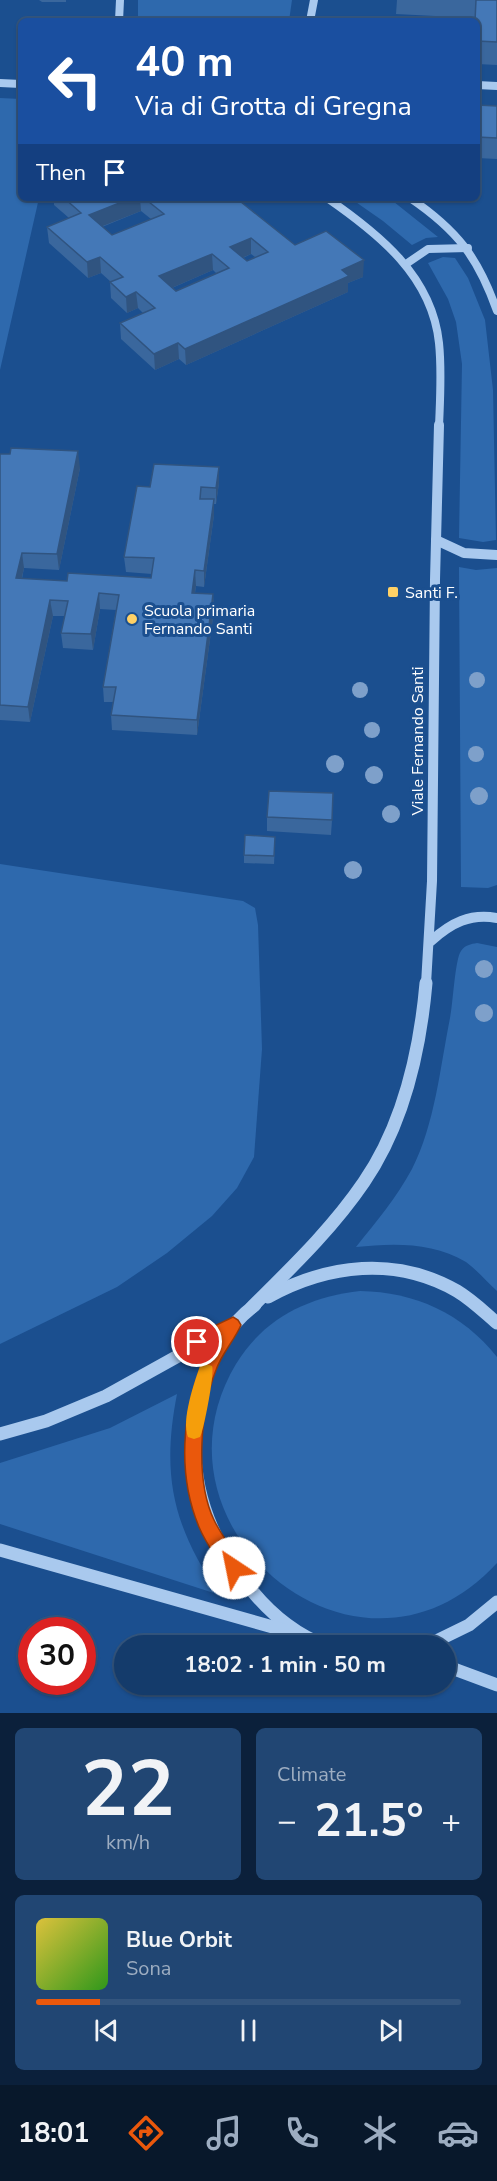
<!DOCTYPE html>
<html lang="en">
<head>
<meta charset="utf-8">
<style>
  :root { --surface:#143b6b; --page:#214673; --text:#f1f3f6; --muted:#9dadc1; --line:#33557e; --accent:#ea580c }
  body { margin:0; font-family:"Nunito Sans",sans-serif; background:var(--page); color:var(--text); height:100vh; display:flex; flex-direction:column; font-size:22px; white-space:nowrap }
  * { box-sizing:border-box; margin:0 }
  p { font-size:20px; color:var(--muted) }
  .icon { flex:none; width:33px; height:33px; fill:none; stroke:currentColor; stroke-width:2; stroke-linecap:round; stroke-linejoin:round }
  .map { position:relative; height:1713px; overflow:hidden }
  .sheet { display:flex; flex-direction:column; gap:15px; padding:15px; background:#0b203b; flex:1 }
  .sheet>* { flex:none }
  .hud { position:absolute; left:18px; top:18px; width:462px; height:183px; border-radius:9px; box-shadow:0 2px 4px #0004,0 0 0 2px var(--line); background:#1a4fa0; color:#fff; overflow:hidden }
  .speed { position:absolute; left:18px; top:1617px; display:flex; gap:12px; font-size:30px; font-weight:700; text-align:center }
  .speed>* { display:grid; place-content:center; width:78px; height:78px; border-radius:50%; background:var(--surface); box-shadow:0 2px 4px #0004,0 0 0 2px var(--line); line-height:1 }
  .speed .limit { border:9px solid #d22; background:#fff; color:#111 }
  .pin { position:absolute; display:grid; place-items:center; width:51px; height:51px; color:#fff; margin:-26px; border:3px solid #fff; border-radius:50%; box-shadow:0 2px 6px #0007 }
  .me { position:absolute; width:66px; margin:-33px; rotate:326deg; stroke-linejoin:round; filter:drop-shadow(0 0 4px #0008) }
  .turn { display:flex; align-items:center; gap:21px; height:126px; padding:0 18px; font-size:27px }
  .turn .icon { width:78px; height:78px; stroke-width:2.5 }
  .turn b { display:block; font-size:42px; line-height:51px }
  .then { display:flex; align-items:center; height:57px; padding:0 18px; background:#0003; gap:12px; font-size:22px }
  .big { font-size:45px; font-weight:700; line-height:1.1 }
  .sheet .widget { flex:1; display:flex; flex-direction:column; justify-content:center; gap:9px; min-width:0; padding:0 21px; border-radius:9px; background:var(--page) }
  .sheet .dial { align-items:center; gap:0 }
  .dial b { font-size:78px; line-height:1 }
  .song { display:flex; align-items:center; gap:18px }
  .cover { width:72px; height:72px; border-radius:9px; background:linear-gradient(135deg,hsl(50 70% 55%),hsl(110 70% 35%)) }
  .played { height:6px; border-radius:3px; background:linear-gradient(90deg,var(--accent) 15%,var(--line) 15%) }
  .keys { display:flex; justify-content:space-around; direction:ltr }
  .heat { display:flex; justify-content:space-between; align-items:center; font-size:33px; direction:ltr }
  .sheet .tiles { flex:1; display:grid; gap:15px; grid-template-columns:1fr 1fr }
  .widget:last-child { grid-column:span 2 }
  .trip { position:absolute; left:114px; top:1635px; width:342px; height:60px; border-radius:30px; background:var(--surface); box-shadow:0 2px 4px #0004,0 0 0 2px var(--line); font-weight:700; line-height:60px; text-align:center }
  .dock { display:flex; height:96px; justify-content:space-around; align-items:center; background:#08182b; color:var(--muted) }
  .dock .icon { width:42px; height:42px }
  .dock .selected { color:var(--accent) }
  .dock b { font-size:27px; color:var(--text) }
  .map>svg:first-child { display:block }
  .green { fill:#2e69ad }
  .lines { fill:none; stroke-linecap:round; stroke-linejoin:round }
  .minor-far2 { stroke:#a9c9ee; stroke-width:8 }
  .minor-far1 { stroke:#a9c9ee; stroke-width:10 }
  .minor { stroke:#a9c9ee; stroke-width:13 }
  .tree { fill:#7ea0ca }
  .wall { fill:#3a679d; fill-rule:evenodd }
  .shaded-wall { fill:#305480 }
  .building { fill:#4478b7; stroke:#305480; stroke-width:1.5; fill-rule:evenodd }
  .route { fill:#ea580c; stroke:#983908; stroke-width:1.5 }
  .slow { fill:#f59e0b }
  .poi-dot { fill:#ffd166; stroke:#1b4f8f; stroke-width:2 }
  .labels { text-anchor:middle; stroke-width:6; stroke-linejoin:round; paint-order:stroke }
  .poi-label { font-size:16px; fill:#fff; stroke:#1b4f8f; text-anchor:start }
  .street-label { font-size:16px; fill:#fff; stroke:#1b4f8f }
</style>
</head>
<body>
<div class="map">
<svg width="497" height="1713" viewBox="0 0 497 1713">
  <rect width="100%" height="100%" fill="#1b4f8f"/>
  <!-- green -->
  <g class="green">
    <polygon points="138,0 292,0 289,21 138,21"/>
    <polygon points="0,98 21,99 21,198 39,198 0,370"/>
    <polygon points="350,198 389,198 438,237 426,238 412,245 383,221"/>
    <polygon points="443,257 455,258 468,278 485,320 493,390 496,540 483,542 459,538 462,364 456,322 448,299 428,263"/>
    <polygon points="459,567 476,570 497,568 497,885 488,888 461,887"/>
    <polygon points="0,864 243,901 255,908 258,925 262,1049 254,1157 237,1188 212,1216 167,1253 117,1287 0,1344"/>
    <path d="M477,943L497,947V1291C487,1282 477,1270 466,1262C433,1242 393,1243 356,1247C376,1222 397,1197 412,1169C435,1124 440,1068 450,1018C453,1004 455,959 461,951C465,945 471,944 477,943Z"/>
    <path d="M360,1291C415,1292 462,1313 497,1357V1563C360,1713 138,1528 236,1364C264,1318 308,1297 360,1291Z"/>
    <path d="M177,1394C161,1476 173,1527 220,1595L0,1524V1463L110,1428Z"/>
  </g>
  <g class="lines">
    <!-- minor-far2 -->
    <g class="minor-far2">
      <polyline points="119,21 120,0"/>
      <polyline points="310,21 314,0"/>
      <polyline points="0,83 21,84"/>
      <polyline points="477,85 497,86"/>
      <path d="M327,198C379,234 432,276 439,343C442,371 440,399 439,427"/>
      <path d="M410,198C457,230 478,257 497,311"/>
      <polyline points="406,264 428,249 468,248"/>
    </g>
    <!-- minor-far1 -->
    <g class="minor-far1">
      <polyline points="436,540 464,553 497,555"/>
      <path d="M431,941C451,923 470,913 497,918"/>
      <polyline points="426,984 432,881 435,580 439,425"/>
    </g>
    <!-- minor -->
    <g class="minor">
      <path d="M268,1297C328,1264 396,1256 457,1291C472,1300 484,1312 497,1323"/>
      <path d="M255,1305C224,1328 208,1360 200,1397C184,1471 205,1536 253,1592C273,1616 297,1635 326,1646"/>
      <path d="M251,1308C291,1268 332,1229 364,1182C403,1125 420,1051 426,983"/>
      <polyline points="0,1434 46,1421 106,1396 232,1326"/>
      <polyline points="0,1550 294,1633"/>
      <polyline points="426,1646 469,1625 497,1602"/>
      <polyline points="446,1666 497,1685"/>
    </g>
  </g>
  <!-- trees -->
  <g class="tree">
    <circle cx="477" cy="680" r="8"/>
    <circle cx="360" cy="690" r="8"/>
    <circle cx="372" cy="730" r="8"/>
    <circle cx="476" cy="754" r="8"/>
    <circle cx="335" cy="764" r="9"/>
    <circle cx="374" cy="775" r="9"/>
    <circle cx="479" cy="796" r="9"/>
    <circle cx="391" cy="814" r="9"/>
    <circle cx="353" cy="870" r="9"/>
    <circle cx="484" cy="969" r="9"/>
    <circle cx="484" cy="1013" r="9"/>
  </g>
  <!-- wall -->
  <g class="wall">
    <polygon points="39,0 66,0 66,2 42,2"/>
    <polygon points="397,0 497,0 497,65 477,64 477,21 474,21 474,18 396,14"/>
    <polygon points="477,105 497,106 497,159 477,158"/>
    <path d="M54,198H236L295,245L363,277L348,283V292L186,365L179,359L155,370L121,339L120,323L143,313L138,308L127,313L111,298L110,282H111L101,273L88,278L49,243L47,227L69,218L54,205ZM141,211L151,219L112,235L102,227ZM251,254L255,257L247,261L243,258ZM213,270L217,274L176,291L172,288Z"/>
    <polygon points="0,454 10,454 80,468 59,570 24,568 22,579 67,581 151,578 152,574 126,572 124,557 150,487 219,467 219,483 216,504 214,504 214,515 204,587 196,586 195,593 213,594 214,610 197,735 112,730 111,715 113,702 104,702 103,687 116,610 100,609 93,650 63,648 61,633 65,616 53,616 30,722 0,720"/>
    <polygon points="267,817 332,820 331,835 267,831"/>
    <polygon points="275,845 274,864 244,863 244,855"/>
  </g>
  <!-- shaded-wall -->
  <g class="shaded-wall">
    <polygon points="132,198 140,198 141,211 90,231 89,215"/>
    <polygon points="162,198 183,198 162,210"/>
    <polygon points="251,238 251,254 230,263 230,247"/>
    <polygon points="212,254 213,270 160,293 159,276"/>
    <polygon points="100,257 101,273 88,278 87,262"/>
    <polygon points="364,260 363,277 348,283 348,292 186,365 185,349 342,270"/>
    <polygon points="136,292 138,308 127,313 126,297"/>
    <polygon points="178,343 179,359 155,370 154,354"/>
    <polygon points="78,451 80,468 59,570 57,554"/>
    <polygon points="219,467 219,483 216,504 216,488"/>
    <polygon points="214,499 214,515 204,587 204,571"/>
    <polygon points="22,553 24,568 18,594 16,578"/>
    <polygon points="195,570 196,586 192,609 192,593"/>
    <polygon points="99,593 100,609 93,650 91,634"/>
    <polygon points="213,594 214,610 197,735 197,720"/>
    <polygon points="50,600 53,616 30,722 28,707"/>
  </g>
  <!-- building -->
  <g class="building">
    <polygon points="476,0 497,0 497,42 477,41 477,21 475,21"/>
    <polygon points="477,105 497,106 497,138 477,137"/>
    <path d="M64,198H132L89,215L112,235L164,214L144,198H166L172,202L183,198H236L295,245L326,231L364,260L342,270L349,276L185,349L178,343L154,354L120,323L155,308L136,292L126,297L110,282L123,277L100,257L87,262L47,227L81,213ZM251,238L268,252L247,261L230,247ZM212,254L229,268L176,291L159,276Z"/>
    <polygon points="11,448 78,451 57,554 22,553 16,578 67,581 68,573 151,578 154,558 124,557 137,486 150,487 154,464 219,467 216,488 201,487 200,499 214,499 204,571 195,570 192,593 213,594 197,720 111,715 116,687 103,687 119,595 99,593 91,634 61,633 68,601 50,600 28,707 0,705 0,454 10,454"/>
    <polygon points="269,791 333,793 332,820 267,817"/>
    <polygon points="245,835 275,837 274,856 244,855"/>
  </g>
  <!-- route -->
  <path class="route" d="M233,1317L238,1320L241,1325C234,1341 222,1353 216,1370C200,1411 195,1480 214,1520C222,1537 235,1551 243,1568L240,1575L234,1577L227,1575C218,1559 206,1544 199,1527C175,1469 183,1401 210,1345L197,1351L191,1348L189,1342L191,1337Z"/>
  <!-- slow -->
  <path class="slow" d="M206,1364L212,1366C215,1372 204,1429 200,1437L194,1439L188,1437C181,1421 194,1383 200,1366Z"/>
  <!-- markers -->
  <g class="poi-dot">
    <rect x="387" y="586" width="12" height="12" rx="3"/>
    <circle cx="132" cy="619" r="6"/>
  </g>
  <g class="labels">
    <!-- poi labels -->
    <g class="poi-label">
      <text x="405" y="598">Santi F.</text>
      <text x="144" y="616">Scuola primaria<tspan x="144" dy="18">Fernando Santi</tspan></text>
    </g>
    <!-- street labels -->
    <g class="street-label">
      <text transform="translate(417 741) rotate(-90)" y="6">Viale Fernando Santi</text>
    </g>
  </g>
</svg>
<div class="speed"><div class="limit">30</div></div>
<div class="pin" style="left:197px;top:1342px;background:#d93025"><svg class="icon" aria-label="arrive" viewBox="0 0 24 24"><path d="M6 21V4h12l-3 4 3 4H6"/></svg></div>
<svg class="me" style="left:234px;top:1568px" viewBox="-20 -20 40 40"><circle r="19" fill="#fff"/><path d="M0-13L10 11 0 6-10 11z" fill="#ea580c"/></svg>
<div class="trip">18:02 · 1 min · 50 m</div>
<div class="hud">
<div class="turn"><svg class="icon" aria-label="left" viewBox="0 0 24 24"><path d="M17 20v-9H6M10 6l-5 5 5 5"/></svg><div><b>40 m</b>Via di Grotta di Gregna</div></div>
<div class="then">Then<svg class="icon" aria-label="arrive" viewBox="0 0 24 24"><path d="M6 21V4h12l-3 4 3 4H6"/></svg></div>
</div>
</div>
<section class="sheet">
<div class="tiles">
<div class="widget dial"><b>22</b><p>km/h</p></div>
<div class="widget"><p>Climate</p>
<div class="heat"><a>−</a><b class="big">21.5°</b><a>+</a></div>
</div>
<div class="widget">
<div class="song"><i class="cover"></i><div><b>Blue Orbit</b><p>Sona</p></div></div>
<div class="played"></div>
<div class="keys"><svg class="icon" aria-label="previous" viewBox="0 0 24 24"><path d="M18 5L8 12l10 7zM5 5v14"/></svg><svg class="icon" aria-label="pause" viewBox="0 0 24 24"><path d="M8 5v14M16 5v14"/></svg><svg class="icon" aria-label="next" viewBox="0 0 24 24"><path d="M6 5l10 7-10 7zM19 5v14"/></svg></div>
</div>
</div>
</section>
<nav class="dock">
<b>18:01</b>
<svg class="icon selected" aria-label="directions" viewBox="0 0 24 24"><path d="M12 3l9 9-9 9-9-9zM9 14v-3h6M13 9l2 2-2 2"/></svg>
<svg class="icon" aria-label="music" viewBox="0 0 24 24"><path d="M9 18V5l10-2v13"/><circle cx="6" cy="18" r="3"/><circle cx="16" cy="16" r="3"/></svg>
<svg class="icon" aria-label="phone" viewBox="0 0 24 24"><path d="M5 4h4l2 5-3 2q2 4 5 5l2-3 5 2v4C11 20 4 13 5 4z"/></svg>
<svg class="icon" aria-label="climate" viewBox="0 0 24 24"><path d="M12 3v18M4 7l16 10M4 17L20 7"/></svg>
<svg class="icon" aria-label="car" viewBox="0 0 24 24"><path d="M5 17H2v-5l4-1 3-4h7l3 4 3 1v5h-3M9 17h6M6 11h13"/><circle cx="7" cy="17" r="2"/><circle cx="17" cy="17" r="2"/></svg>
</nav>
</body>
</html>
